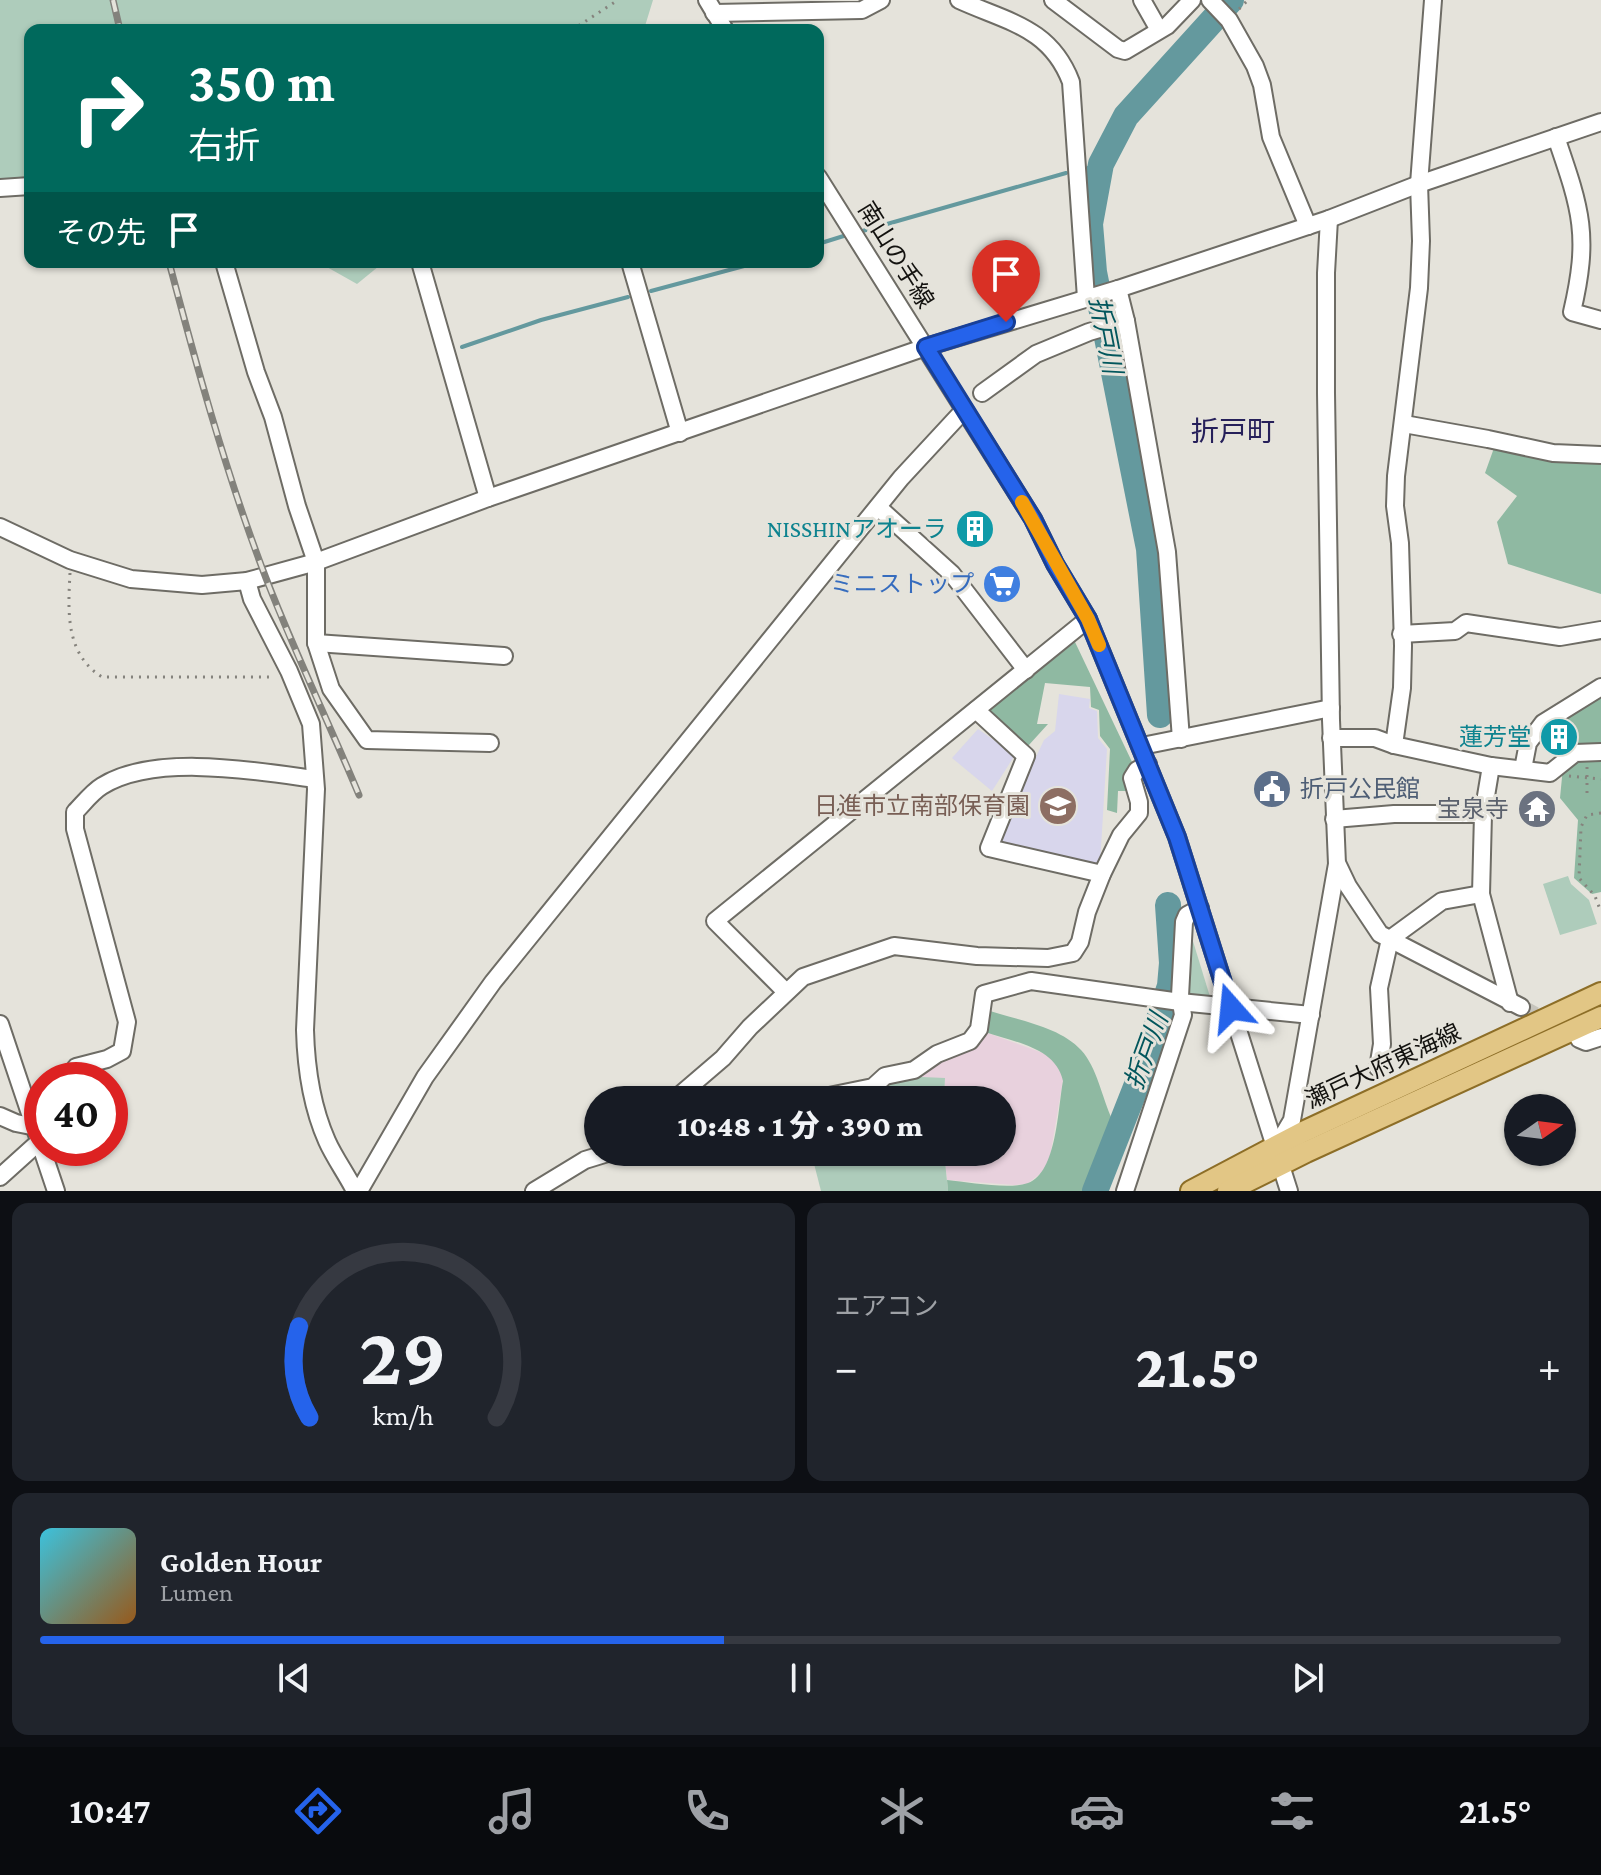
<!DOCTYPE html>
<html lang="ja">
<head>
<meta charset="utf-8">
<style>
  :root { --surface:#171b24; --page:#20242c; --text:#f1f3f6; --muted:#9ea1a6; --line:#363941; --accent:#2563eb }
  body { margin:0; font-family:"Crimson Pro","Noto Sans JP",serif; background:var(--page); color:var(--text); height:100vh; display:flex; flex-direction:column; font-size:30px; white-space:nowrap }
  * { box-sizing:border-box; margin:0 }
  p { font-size:26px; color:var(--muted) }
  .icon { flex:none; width:44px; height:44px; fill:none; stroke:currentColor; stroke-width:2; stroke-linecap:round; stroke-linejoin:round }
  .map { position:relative; height:1191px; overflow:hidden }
  .drawer { display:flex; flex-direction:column; gap:12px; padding:12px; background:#0d0f14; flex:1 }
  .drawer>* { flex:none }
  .hud { position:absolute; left:24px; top:24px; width:800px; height:244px; border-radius:16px; box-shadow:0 2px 6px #0004; background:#00695c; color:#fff; overflow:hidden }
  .needle { width:52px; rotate:76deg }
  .fabs { position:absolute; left:1504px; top:1094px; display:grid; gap:16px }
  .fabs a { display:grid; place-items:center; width:72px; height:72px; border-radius:50%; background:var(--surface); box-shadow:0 2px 6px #0004; font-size:40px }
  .speed { position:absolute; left:24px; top:1062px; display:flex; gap:16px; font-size:40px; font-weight:700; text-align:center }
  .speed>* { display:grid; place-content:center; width:104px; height:104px; border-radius:50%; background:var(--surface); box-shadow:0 2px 6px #0004; line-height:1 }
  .speed .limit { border:12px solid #d22; background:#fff; color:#111 }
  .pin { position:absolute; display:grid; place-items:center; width:68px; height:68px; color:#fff; margin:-82px -34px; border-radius:50% 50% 50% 0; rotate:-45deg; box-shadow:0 0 8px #0007 }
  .pin .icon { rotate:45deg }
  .me { position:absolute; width:88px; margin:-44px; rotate:342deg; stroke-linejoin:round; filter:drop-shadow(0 0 6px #0008) }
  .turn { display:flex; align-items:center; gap:28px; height:168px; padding:0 32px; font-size:36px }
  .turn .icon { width:104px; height:104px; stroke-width:2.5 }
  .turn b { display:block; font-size:56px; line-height:68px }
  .then { display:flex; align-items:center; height:76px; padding:0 32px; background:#0003; gap:16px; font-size:30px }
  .big { font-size:60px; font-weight:800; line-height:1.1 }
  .drawer .widget { flex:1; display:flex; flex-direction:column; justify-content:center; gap:12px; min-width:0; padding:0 28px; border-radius:16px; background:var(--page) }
  .drawer .dial { align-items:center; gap:0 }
  .dial svg { height:208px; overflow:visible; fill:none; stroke:var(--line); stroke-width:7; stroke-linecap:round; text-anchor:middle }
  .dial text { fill:var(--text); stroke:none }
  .song { display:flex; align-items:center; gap:24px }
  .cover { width:96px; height:96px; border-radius:12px; background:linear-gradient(135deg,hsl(190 70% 55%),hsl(30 70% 35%)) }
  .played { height:8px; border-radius:4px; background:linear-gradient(90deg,var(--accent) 45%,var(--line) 45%) }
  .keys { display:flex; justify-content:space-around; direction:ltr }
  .heat { display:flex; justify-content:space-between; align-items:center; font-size:44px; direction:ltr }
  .drawer .tiles { flex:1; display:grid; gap:12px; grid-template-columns:1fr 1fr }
  .widget:last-child { grid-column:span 2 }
  .trip { position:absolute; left:584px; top:1086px; width:432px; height:80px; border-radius:40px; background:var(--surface); box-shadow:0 2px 6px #0004; font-weight:800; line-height:80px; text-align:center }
  .dock { display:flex; height:128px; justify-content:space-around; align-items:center; background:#090b0e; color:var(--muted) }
  .dock .icon { width:56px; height:56px }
  .dock .current { color:var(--accent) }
  .dock b { font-size:36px; color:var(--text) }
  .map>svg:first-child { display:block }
  .commercial { fill:#e8d1dd }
  .education { fill:#d8d6ec }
  .green { fill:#aeccbb }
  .forest { fill:#8fb9a2 }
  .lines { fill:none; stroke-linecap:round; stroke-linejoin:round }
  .stream { stroke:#64999e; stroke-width:4 }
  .river { stroke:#64999e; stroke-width:26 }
  .minor-tunnel { stroke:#c6c4bc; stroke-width:16; stroke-dasharray:16 8; stroke-linecap:butt }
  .minor-casing { stroke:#6e6c65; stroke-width:20 }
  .major-casing { stroke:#8d6e27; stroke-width:24 }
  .path { stroke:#85837d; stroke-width:3; stroke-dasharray:2 6; stroke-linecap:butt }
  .minor { stroke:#fff; stroke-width:16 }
  .major { stroke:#e2c685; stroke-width:20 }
  .rail-casing { stroke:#83827c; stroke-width:7 }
  .rail { stroke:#e5e3db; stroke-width:4; stroke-dasharray:12; stroke-linecap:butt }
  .route-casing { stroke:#184099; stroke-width:20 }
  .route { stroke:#2563eb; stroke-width:14 }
  .slow { stroke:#f59e0b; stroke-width:14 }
  .labels { text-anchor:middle; stroke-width:6; stroke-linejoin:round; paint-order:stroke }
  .street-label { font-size:24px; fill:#13120f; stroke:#e5e3db }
  .culture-label { font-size:24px; fill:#0d838f; stroke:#e5e3db; text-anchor:end }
  .shop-label { font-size:24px; fill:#366cbe; stroke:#e5e3db; text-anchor:end }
  .service-label { font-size:24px; fill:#4e5e75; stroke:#e5e3db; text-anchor:start }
  .education-label { font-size:24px; fill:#785e54; stroke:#e5e3db; text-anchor:end }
  .worship-label { font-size:24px; fill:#5b616d; stroke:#e5e3db; text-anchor:end }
  .water-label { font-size:26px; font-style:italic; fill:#02565c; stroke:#e5e3db }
  .quarter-label { font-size:28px; fill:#26205a; stroke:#e5e3db }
</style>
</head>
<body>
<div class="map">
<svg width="1601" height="1191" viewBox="0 0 1601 1191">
  <rect width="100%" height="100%" fill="#e5e3db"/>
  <!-- commercial -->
  <polygon class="commercial" points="985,1032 1043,1053 1055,1061 1060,1070 1063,1080 1050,1157 1045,1170 1027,1184 1014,1185 947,1180 944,1152 1002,1152 1002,1100 944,1100 945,1079 921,1077 922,1070 975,1045 983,1038"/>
  <!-- education -->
  <g class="education">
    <polygon points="1059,694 1090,699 1089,708 1097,711 1098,738 1107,749 1100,864 995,843 1044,740 1055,731"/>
    <polygon points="978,729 1015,755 992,791 952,758"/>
  </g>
  <!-- green -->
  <g class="green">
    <polygon points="0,0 653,0 645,26 641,30 30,30 30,194 0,191"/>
    <polygon points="318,262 384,262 357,284"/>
    <polygon points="1568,876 1571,884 1589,900 1597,924 1560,935 1543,884"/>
    <polygon points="1188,925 1211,1000 1183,998"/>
    <polygon points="922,1073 922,1077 945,1078 944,1100 831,1100 888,1080"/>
    <polygon points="811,1152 944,1152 948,1191 821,1191"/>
  </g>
  <!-- forest -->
  <g class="forest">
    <polygon points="1494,448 1601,462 1601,594 1508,564 1497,522 1517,496 1485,473"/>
    <polygon points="1075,642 1133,764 1130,791 1118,791 1117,813 1107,810 1110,749 1100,736 1099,710 1091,707 1090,687 1045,683 1037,724 1048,724 1028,746 1016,741 989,711"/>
    <polygon points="1601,680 1601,748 1564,754 1569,697"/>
    <polygon points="1601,756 1601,892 1592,894 1574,878 1578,820 1560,798 1563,767 1576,758"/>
    <path d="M987,1010C1016,1020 1059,1026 1081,1050C1097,1067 1102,1098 1112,1119L1118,1122L1090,1191H948L947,1180C969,1182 1009,1190 1028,1183C1057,1173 1058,1107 1063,1081C1056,1047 1013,1042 985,1032Z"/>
  </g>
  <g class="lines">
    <!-- stream -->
    <g class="stream">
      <polyline points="1088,168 1101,164"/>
      <polyline points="859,232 1066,173"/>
      <polyline points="818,244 850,234"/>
      <polyline points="651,291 759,262"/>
      <polyline points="462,347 541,320 628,297"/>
    </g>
    <!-- river -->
    <g class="river">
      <polyline points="1160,715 1149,549 1094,272 1090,224 1101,164 1126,116 1231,0"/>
      <polyline points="1095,1191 1136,1087 1170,986 1172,963 1168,905"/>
    </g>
    <!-- minor-tunnel -->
    <polyline class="minor-tunnel" points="1521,1007 1576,1037"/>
    <!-- minor casing -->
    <g class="minor-casing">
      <g id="minor">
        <polyline points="707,0 725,30"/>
        <path d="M959,0C1007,22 1050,27 1071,82L1086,298"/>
        <polyline points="1053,0 1118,49 1125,51 1167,26 1192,0"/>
        <polyline points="1142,0 1159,30"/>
        <polyline points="1210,0 1229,20 1255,66 1262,85 1271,137 1308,226"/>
        <polyline points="714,13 862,10 881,0"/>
        <path d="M1556,137C1581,210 1590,235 1572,312L1601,320"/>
        <polyline points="818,177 1033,519 1055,564 1088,619 1177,837 1289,1191"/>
        <polyline points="0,188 30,186"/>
        <polyline points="224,262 256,372 273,417 297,506 316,562 316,643 331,689 367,740 490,743"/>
        <polyline points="420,262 488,498"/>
        <polyline points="630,262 680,433"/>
        <polyline points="1118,289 1126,321 1167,552 1181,739"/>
        <polyline points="982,393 1036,354 1089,332 1126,321"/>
        <polyline points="1404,424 1488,439 1553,453 1601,455"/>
        <polyline points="878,507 952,574 1026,670"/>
        <polyline points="0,527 70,560 131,579 202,585 247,581 316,562 488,498 926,347 1118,289 1329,219 1419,184 1601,122"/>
        <path d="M247,581L252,599L289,671L311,724L316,789L305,1030C306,1068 311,1105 327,1141C334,1157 347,1175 355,1191"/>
        <polyline points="1401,634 1455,631 1466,623 1560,637 1601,630"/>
        <polyline points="316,643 504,656"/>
        <polyline points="976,710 1026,756 989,848 1102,874"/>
        <polyline points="1331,738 1375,738 1394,745 1491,766 1550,773 1575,753 1601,752"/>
        <polyline points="1394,745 1402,688 1403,646 1400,543 1395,506 1396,476 1419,288 1421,241 1419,184 1433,0"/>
        <polyline points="1142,746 1331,708"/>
        <polyline points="1491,766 1483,814 1481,894 1510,1003"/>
        <polyline points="1523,769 1528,743 1543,723 1601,687"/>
        <polyline points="1334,819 1394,814 1483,814"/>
        <polyline points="1338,865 1348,886 1380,934 1521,1007"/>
        <polyline points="786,992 715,921 1088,619"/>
        <polyline points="0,1024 56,1191"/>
        <polyline points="1579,1039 1586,1042 1601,1037"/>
        <path d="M76,1067L107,1059L122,1051L127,1022L75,829V812C83,804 92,792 102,786C155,753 256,771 315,779"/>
        <polyline points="1378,1068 1382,1044 1379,988 1390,939 1442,901 1481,894"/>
        <polyline points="829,1096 873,1087 885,1076 914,1070 937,1054 970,1041 979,1029 984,994 1031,981 1180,1002 1311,1015"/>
        <polyline points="674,1100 723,1058 750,1027 803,977 894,946 977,956 1048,958 1073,953 1080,942 1087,912 1102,874 1121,835 1139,813 1139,802 1132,778 1137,770 1148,764"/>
        <polyline points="0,1116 16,1123 36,1127"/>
        <polyline points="1276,1147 1292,1120 1337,864 1331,720 1326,393 1326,273 1329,219"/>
        <polyline points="0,1177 40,1141"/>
        <polyline points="359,1191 425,1077 493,982 901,478 964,410"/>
        <polyline points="534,1191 585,1160 611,1152"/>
        <polyline points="1125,1191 1183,1015 1180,996 1184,922 1187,915 1200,908"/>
      </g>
    </g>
    <!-- major casing -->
    <g class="major-casing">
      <g id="major">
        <polyline points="1191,1191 1303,1132 1601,993"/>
        <polyline points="1228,1191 1306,1152 1601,1017"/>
      </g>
    </g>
    <!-- path -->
    <g class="path">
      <polyline points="1239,9 1248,0"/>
      <polyline points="572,30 618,0"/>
      <path d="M70,573C68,611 65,654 102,677H274"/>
      <polyline points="1569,776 1601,779"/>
      <polyline points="1587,793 1587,766"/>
      <polyline points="1601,813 1587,815 1581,827 1579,878 1595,896 1601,912"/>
    </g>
    <!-- minor -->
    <use href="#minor" class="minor"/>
    <!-- major -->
    <use href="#major" class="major"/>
    <!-- rail casing -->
    <g class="rail-casing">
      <g id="rail">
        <polyline points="113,0 120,30"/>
        <path d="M169,262C196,364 224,466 261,565C290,643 327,718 359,795"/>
      </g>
    </g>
    <!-- rail -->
    <use href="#rail" class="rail"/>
  </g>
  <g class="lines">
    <!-- route casing -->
    <g class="route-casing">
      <polyline id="route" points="1006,322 926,347 1033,519 1055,564 1088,619 1177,837 1231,1008"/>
    </g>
    <!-- route -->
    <use href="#route" class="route"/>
    <!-- slow -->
    <polyline class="slow" points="1022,502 1088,619 1099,645"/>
  </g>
  <!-- icons -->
  <defs>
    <g id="building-disc" transform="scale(2)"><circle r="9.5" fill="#0f9aa8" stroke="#e5e3db"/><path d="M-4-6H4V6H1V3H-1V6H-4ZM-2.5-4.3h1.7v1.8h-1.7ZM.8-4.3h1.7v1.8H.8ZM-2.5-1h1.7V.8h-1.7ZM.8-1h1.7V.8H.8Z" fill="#fff"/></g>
    <g id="supermarket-disc" transform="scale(2)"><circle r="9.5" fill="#3f7fe0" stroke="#e5e3db"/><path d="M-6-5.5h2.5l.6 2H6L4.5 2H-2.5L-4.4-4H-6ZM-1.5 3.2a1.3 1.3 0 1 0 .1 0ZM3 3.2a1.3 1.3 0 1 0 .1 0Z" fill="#fff"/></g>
    <g id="civic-disc" transform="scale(2)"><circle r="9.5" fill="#5c6f8a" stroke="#e5e3db"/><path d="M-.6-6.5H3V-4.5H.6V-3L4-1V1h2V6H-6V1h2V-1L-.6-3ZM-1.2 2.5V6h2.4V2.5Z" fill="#fff"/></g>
    <g id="school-disc" transform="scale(2)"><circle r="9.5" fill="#8d6e63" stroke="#e5e3db"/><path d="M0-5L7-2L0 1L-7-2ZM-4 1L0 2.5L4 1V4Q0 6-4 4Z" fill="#fff"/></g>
    <g id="temple-disc" transform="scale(2)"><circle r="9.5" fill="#6b7280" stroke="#e5e3db"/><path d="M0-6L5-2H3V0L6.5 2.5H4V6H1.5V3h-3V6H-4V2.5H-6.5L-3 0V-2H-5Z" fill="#fff"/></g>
  </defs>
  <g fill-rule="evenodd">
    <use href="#building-disc" x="975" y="529"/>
    <use href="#supermarket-disc" x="1002" y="584"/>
    <use href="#building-disc" x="1559" y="737"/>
    <use href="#civic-disc" x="1272" y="789"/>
    <use href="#school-disc" x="1058" y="806"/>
    <use href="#temple-disc" x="1537" y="809"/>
  </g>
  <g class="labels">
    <!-- street labels -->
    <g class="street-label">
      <text transform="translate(896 255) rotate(58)" y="8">南山の手線</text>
      <text transform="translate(1383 1066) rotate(-25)" y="8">瀬戸大府東海線</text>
    </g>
    <!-- culture labels -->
    <g class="culture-label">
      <text x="947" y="537">NISSHINアオーラ</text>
      <text x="1531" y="745">蓮芳堂</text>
    </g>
    <!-- shop labels -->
    <g class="shop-label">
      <text x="974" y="592">ミニストップ</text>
    </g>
    <!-- service labels -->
    <g class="service-label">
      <text x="1300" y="797">折戸公民館</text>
    </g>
    <!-- education labels -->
    <g class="education-label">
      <text x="1030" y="814">日進市立南部保育園</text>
    </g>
    <!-- worship labels -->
    <g class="worship-label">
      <text x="1509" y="817">宝泉寺</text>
    </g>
    <!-- water labels -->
    <g class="water-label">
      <text transform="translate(1106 335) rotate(79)" y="9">折戸川</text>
      <text transform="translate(1146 1051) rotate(-70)" y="9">折戸川</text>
    </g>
    <!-- quarter labels -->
    <g class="quarter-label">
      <text x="1233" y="441">折戸町</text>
    </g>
  </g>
</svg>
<div class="fabs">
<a><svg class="needle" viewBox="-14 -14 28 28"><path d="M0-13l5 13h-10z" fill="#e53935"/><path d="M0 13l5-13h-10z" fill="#9ea1a6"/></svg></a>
</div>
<div class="speed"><div class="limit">40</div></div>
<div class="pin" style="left:1006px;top:322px;background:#d93025"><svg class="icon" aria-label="arrive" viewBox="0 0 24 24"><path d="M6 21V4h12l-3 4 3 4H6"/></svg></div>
<svg class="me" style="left:1231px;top:1008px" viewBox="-20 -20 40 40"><path d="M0-17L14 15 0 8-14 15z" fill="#2563eb" stroke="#fff" stroke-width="4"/></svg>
<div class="trip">10:48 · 1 分 · 390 m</div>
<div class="hud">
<div class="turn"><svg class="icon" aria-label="right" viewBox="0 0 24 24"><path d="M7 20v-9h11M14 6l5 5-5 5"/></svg><div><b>350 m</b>右折</div></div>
<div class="then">その先<svg class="icon" aria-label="arrive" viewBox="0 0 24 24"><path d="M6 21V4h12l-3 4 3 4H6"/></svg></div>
</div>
</div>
<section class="drawer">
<div class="tiles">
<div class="widget dial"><svg viewBox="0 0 100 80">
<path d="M14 69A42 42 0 1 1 86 69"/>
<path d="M14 69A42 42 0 0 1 10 34" stroke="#2563eb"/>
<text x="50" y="56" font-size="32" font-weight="700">29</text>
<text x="50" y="72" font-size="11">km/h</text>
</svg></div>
<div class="widget"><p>エアコン</p>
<div class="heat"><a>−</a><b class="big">21.5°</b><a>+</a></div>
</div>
<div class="widget">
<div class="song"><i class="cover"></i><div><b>Golden Hour</b><p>Lumen</p></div></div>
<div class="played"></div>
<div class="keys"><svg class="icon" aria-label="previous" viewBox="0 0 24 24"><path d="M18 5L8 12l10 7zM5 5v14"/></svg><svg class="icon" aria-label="pause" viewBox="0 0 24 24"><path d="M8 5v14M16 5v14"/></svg><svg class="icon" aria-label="next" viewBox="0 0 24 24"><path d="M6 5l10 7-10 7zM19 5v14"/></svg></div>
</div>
</div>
</section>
<nav class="dock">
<b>10:47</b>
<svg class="icon current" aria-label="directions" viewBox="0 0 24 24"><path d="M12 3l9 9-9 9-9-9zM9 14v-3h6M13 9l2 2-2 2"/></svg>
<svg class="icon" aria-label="music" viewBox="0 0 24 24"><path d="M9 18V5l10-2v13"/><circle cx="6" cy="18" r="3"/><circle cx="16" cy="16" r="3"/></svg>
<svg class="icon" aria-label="phone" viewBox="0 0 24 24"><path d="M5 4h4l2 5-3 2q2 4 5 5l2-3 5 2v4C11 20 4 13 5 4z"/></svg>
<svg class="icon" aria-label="climate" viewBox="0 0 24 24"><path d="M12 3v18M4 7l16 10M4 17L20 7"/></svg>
<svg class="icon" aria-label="car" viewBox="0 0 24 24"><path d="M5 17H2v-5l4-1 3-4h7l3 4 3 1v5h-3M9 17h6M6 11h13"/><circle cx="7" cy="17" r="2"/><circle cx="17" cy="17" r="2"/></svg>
<svg class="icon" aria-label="filters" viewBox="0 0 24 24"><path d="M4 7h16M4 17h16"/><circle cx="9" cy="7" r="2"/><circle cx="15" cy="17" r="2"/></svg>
<b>21.5°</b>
</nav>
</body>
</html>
